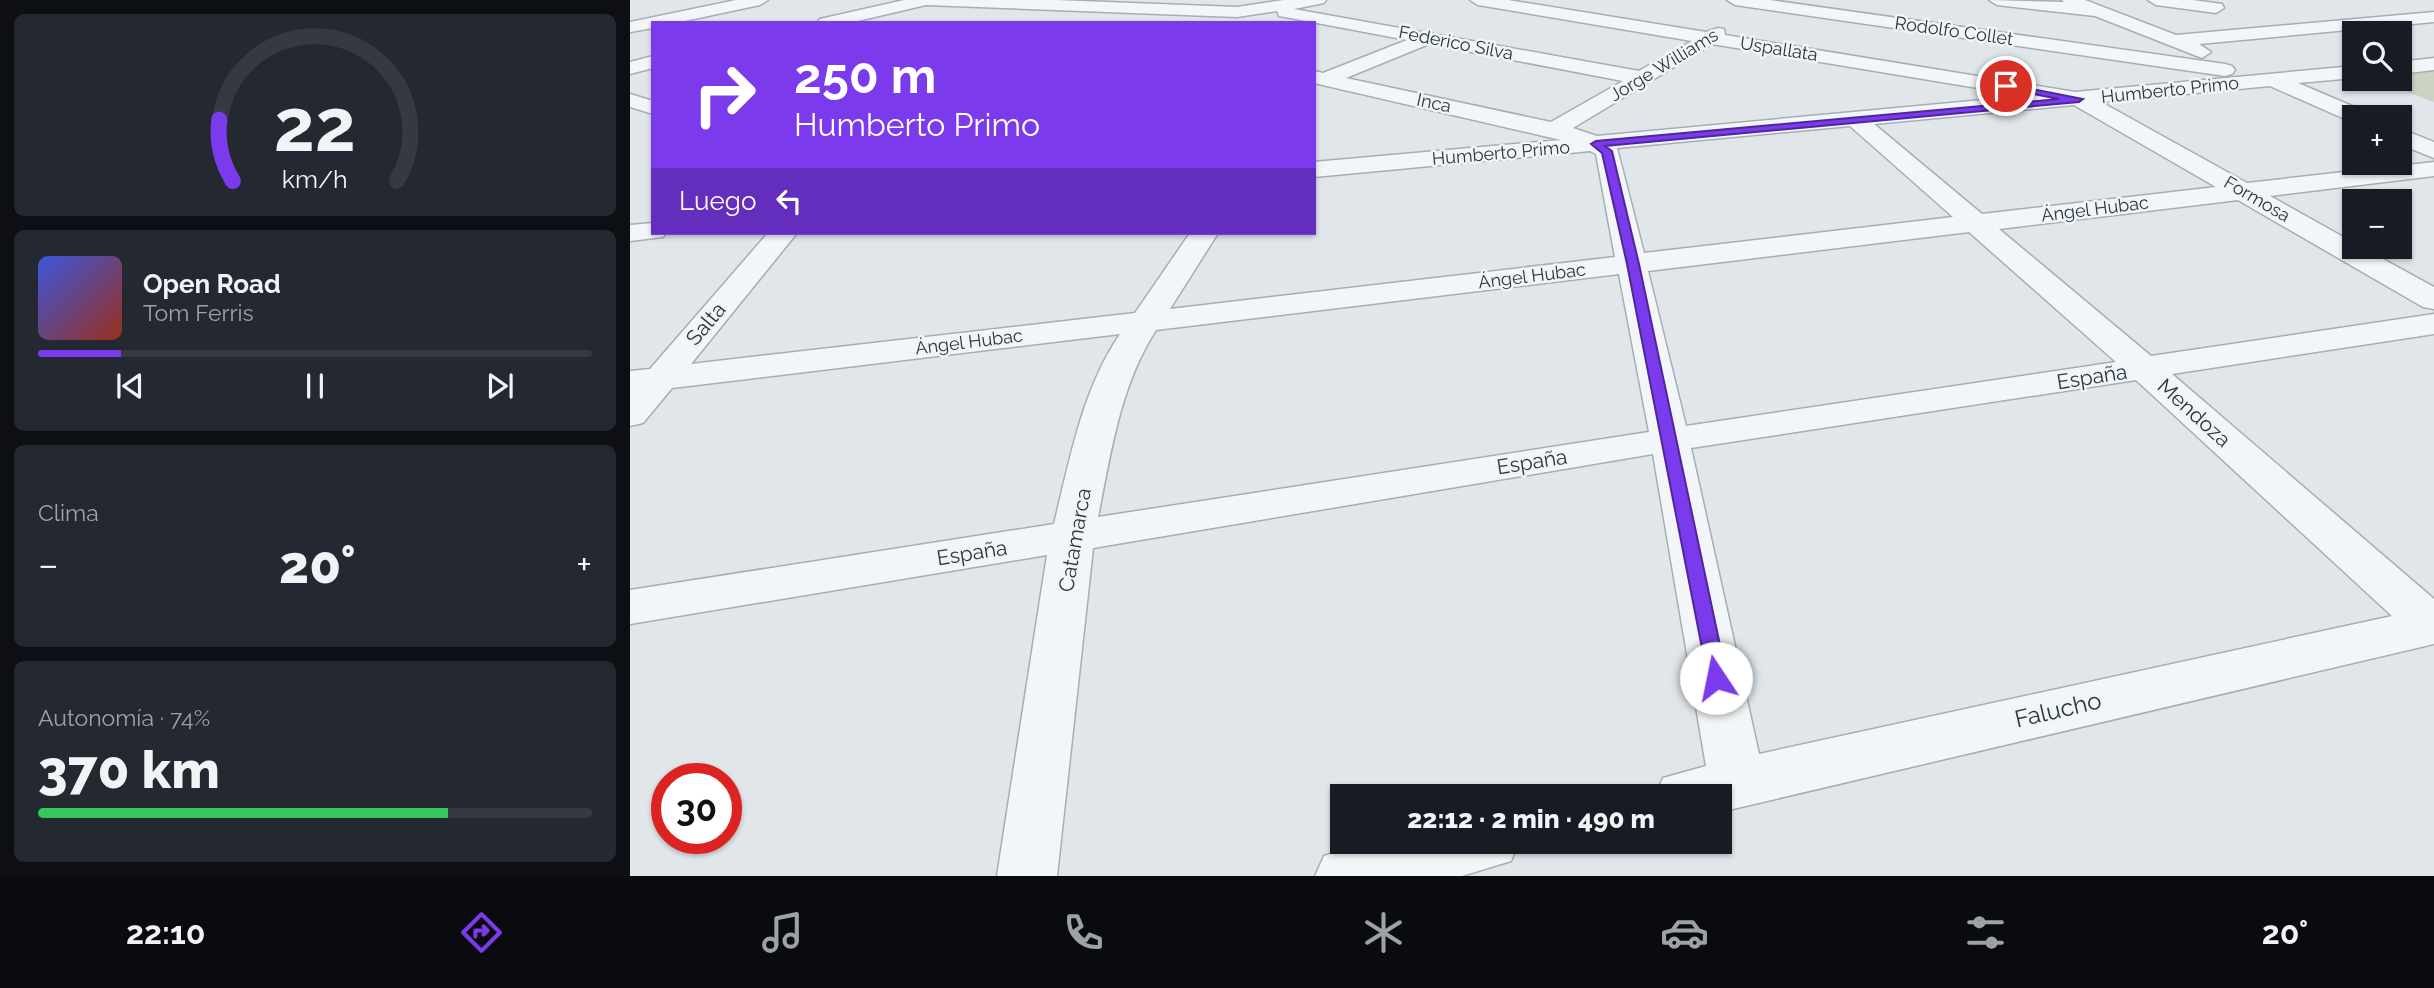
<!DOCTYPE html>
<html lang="es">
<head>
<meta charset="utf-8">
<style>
  :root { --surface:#171b24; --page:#242831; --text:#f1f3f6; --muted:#9ea1a6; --line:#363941; --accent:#7c3aed }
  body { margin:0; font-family:Raleway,sans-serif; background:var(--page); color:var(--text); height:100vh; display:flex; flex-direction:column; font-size:26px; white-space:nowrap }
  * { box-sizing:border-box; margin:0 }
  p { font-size:23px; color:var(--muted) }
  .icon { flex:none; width:38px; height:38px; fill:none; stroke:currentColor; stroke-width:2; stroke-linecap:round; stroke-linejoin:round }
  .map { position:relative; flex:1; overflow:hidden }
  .side { display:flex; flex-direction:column; gap:14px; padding:14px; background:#0d0f14; width:630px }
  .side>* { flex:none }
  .top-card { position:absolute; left:21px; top:21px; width:665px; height:214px; border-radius:0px; box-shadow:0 2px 5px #0004; background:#7c3aed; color:#fff; overflow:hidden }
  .tools { position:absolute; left:1712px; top:21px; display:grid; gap:14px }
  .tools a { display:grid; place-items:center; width:70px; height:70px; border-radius:0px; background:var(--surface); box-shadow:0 2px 5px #0004; font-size:35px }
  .speed { position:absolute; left:21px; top:763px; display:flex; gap:14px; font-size:35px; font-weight:700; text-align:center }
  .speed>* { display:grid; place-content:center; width:91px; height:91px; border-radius:50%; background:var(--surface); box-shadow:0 2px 5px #0004; line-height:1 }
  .speed .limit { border:10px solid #d22; background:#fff; color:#111 }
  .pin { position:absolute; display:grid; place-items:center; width:60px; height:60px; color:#fff; margin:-30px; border:4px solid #fff; border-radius:50%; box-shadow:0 2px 7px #0007 }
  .me { position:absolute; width:77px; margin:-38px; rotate:349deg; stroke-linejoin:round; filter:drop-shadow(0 0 5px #0008) }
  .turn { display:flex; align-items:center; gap:24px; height:147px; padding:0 28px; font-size:32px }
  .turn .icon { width:91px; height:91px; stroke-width:2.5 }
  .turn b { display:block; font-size:49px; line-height:60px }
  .then { display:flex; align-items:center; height:66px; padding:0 28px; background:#0003; gap:14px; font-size:26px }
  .big { font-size:52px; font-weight:800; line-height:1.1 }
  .side .card { flex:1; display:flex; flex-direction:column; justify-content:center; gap:10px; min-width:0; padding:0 24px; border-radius:10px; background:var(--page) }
  .side .dial { align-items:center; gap:0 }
  .dial svg { height:182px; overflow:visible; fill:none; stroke:var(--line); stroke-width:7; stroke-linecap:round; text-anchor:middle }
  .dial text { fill:var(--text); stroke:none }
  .song { display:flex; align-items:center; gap:21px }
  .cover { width:84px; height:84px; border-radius:10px; background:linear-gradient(135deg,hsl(230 70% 55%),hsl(10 70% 35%)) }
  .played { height:7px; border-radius:4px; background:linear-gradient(90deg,var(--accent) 15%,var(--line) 15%) }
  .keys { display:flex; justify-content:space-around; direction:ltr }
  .heat { display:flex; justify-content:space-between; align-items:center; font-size:38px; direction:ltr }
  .charge { height:10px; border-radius:5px; background:linear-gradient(90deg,#34c759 74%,var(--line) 0) }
  .trip { position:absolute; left:700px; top:784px; width:402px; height:70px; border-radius:0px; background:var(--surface); box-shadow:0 2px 5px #0004; font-weight:800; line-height:70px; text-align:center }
  .tabs { display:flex; height:112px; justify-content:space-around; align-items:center; background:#090b0e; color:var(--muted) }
  .tabs .icon { width:49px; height:49px }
  .tabs .current { color:var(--accent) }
  .tabs b { font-size:32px; color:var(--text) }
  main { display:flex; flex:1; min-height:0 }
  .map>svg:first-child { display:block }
  .green { fill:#cad4c1 }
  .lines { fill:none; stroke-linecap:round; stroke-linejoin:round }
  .minor-casing { stroke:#a5aeb4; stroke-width:3 }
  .minor { fill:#f3f6f8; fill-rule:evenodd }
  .route { fill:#7c3aed; stroke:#51269a; stroke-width:2 }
  .labels { text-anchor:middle; stroke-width:5; stroke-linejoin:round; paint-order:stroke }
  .far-street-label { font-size:18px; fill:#283742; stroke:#f0f4f7 }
  .street-label { font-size:21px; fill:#283742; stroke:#f0f4f7 }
  .near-street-label { font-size:24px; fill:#283742; stroke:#f0f4f7 }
</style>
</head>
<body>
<main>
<section class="side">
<div class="card dial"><svg viewBox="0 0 100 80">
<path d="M14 69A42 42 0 1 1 86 69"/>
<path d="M14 69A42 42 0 0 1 8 42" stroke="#7c3aed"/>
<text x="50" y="56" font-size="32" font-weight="700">22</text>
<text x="50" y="72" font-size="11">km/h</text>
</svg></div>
<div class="card">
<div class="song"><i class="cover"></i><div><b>Open Road</b><p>Tom Ferris</p></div></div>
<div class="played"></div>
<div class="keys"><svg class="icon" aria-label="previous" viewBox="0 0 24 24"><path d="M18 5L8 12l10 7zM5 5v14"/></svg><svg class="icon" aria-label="pause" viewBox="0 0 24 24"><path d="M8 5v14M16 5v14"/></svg><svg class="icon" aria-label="next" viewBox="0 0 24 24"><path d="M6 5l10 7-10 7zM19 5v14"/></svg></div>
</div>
<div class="card"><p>Clima</p>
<div class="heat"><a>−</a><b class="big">20°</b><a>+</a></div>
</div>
<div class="card"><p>Autonomía · 74%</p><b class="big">370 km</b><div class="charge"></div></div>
</section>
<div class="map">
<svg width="1804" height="876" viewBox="0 0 1804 876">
  <rect width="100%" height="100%" fill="#e0e6ea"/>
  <!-- green -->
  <polygon class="green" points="1804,69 1804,102 1744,79 1769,79 1769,73"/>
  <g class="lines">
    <!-- minor casing -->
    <g class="minor-casing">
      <g id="minor">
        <polygon points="106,0 138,0 130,5 45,23 23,23 23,28 0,32 0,22"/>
        <path d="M274,0H425L607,7L654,0H696L694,3L664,9L1009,71L1062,41L848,5L840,0H878L1076,32L1088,28L1094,29L1095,35L1445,92L1724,66V78L1668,83L1736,112L1739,117H1724V123L1640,86L1471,102L1617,183L1804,162V176L1640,196L1724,243V247H1731L1804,287V309L1793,307L1608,200L1369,229L1521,356L1804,314V334L1542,374L1804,599V644L1090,812V796H1025L1033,778L1076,766L1023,454L463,548L427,876H367L417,555L0,624V590L424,524C440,459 452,390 490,334L42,388L13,423L0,426V371L20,369L138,233H167L61,364L505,313L560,233H588L540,309L985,257L966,154L960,151L684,177V162L931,140L684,83V71L693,73L777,40L655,17L649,16L647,11L607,17L296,5L219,23H187L190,19ZM799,44L993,81L921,122L716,78ZM1082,44L1396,96L967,136L943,128ZM1444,105L1586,187L1352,214L1244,124ZM1220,126L1323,217L1014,253L987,148ZM1339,232L1486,362L1056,426L1018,271ZM989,274L1019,432L468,517C481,452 490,386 526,330ZM1506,380L1762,616L1129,754L1061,448Z"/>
        <polygon points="1097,0 1140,0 1595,64 1602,66 1605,70 1602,74 1595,76 1105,5"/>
        <polygon points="1359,0 1434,2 1432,0 1455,0 1546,35 1804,12 1804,22 1569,44 1581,52 1572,58 1465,16 1367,5"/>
        <polygon points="1518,0 1563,0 1592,4 1594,8 1586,13 1526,5"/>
        <polygon points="23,56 23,68 0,74 0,62"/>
        <polygon points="1804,58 1804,70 1769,74 1769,62"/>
        <polygon points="0,94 23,101 23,114 0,107"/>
        <polygon points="1769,128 1804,142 1804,158 1769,144"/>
        <polygon points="23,223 23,233 36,233 33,237 0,241 0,225"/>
        <polygon points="740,842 889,842 881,861 832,876 685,876 694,856"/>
      </g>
    </g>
    <!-- minor -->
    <use href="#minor" class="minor"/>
  </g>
  <!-- route -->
  <polygon class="route" points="1376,84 1453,99 1449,102 975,146 982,151 1009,264 1097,678 1094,684 1086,686 1079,684 997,264 972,153 961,144 966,141 1429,99 1373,88"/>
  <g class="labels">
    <!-- far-street labels -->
    <g class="far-street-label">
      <text transform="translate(1324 31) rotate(8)" y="6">Rodolfo Collet</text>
      <text transform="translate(826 43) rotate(11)" y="6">Federico Silva</text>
      <text transform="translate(1149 49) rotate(9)" y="6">Uspallata</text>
      <text transform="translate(1034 65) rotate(-31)" y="6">Jorge Williams</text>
      <text transform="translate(1540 90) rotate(-6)" y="6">Humberto Primo</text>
      <text transform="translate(804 103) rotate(12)" y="6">Inca</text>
      <text transform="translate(871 153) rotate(-5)" y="6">Humberto Primo</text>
      <text transform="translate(1627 199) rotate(30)" y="6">Formosa</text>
      <text transform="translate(1465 209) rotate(-7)" y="6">Ángel Hubac</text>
      <text transform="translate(902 276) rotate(-7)" y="6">Ángel Hubac</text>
      <text transform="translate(339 342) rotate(-7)" y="6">Ángel Hubac</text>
    </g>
    <!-- street labels -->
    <g class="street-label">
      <text transform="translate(76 324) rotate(-50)" y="7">Salta</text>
      <text transform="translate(1462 377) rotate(-9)" y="7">España</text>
      <text transform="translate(1564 413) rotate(42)" y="7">Mendoza</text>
      <text transform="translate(902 462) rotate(-9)" y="7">España</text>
      <text transform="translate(445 540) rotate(-80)" y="7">Catamarca</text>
      <text transform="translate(342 553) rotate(-9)" y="7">España</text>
    </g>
    <!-- near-street labels -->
    <g class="near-street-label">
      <text transform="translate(1428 710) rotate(-13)" y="8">Falucho</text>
    </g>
  </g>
</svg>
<div class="tools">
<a><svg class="icon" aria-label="search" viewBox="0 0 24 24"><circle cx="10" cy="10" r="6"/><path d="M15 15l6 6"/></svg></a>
<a>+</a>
<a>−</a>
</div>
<div class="speed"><div class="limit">30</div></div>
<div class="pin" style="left:1376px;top:86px;background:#d93025"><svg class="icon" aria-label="arrive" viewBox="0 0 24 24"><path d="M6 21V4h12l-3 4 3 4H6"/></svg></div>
<svg class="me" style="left:1086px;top:678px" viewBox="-20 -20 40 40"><circle r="19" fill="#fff"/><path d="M0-13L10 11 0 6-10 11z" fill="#7c3aed"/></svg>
<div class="trip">22:12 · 2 min · 490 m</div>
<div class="top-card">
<div class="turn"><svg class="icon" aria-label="right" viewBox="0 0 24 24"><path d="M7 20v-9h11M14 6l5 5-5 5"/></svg><div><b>250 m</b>Humberto Primo</div></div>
<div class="then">Luego<svg class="icon" aria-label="left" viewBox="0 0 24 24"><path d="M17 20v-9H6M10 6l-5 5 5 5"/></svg></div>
</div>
</div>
</main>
<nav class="tabs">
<b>22:10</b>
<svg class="icon current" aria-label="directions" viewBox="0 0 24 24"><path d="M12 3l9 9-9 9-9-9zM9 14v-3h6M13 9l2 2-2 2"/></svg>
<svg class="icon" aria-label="music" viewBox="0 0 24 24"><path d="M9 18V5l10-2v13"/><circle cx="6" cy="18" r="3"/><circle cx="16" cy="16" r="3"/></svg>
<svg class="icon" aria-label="phone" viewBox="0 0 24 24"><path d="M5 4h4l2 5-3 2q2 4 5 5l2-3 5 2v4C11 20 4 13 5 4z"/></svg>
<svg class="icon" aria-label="climate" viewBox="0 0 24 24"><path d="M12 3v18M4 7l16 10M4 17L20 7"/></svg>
<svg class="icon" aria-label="car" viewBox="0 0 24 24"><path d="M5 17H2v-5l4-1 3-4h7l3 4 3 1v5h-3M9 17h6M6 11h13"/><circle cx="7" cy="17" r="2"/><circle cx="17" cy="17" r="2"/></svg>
<svg class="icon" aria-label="filters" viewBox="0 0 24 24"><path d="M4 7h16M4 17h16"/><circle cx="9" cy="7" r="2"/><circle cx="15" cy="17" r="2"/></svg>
<b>20°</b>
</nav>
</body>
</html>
